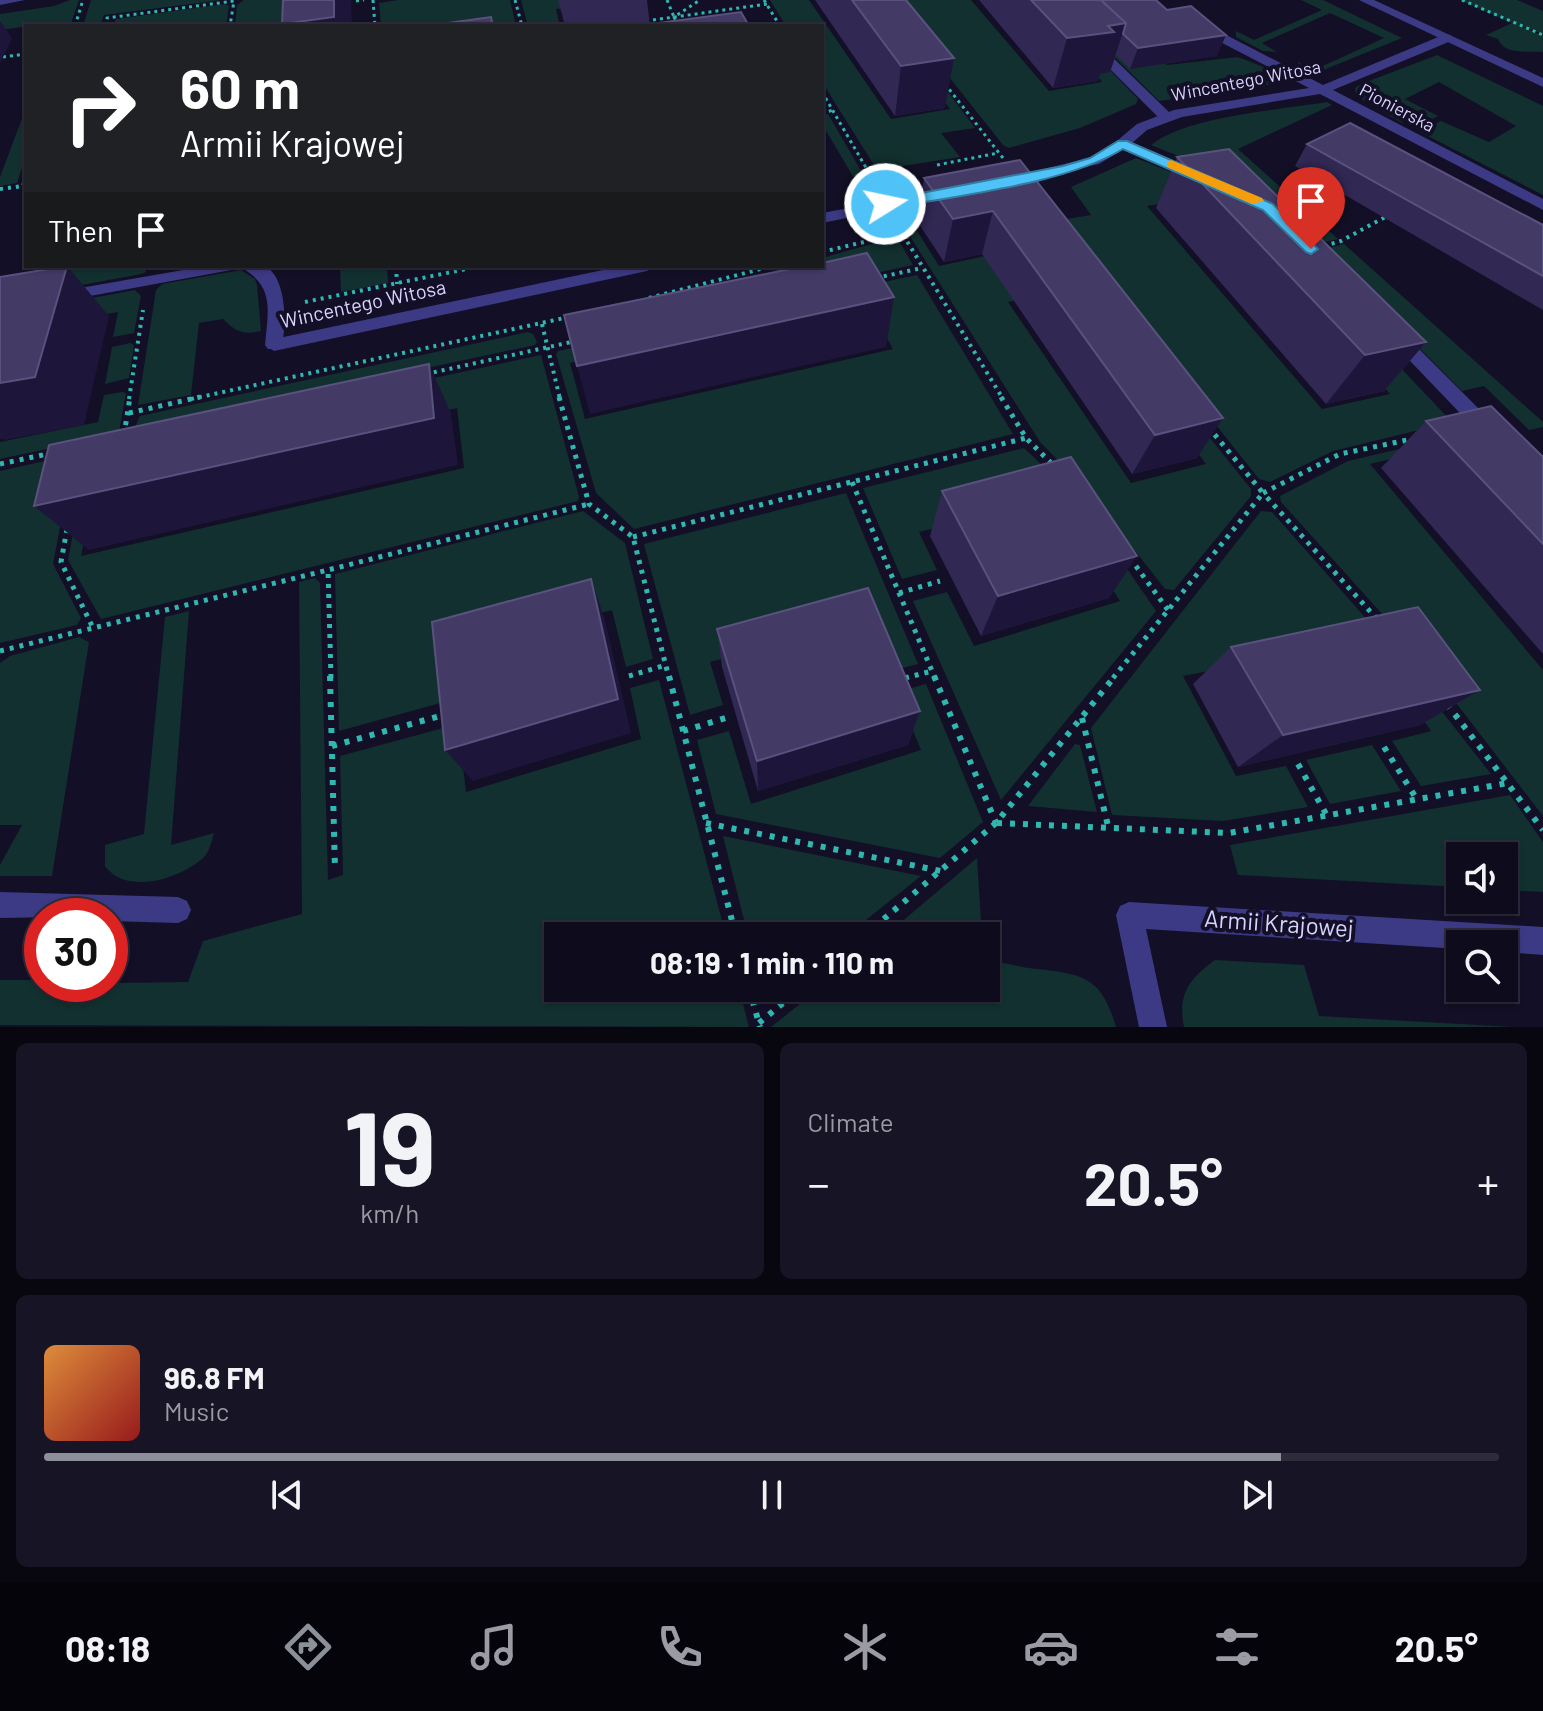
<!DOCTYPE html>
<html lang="en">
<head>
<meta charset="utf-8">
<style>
  :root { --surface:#0e0b1c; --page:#171425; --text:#f1f3f6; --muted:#9b9ba3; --line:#2e2b3b; --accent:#8c9099 }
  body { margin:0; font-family:Barlow,sans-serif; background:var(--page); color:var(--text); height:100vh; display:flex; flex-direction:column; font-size:30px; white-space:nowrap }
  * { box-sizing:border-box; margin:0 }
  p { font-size:26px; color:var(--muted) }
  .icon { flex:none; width:44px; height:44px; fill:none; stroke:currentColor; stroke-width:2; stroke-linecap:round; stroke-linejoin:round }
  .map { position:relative; height:1027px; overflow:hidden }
  .details { display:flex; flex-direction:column; gap:16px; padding:16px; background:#08060f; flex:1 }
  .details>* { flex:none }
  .guide { position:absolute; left:24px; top:24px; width:800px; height:244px; border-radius:0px; box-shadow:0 2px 6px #0004,0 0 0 2px var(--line); background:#202124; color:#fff; overflow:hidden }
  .buttons { position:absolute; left:1446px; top:842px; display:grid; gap:16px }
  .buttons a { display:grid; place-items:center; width:72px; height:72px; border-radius:0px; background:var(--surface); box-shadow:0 2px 6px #0004,0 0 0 2px var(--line); font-size:40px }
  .speed { position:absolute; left:24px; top:898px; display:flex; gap:16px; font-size:40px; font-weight:700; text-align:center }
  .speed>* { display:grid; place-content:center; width:104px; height:104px; border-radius:50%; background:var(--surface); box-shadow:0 2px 6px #0004,0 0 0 2px var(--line); line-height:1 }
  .speed .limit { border:12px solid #d22; background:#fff; color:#111 }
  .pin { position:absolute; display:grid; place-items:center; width:68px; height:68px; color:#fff; margin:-82px -34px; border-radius:50% 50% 50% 0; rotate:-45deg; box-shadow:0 0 8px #0007 }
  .pin .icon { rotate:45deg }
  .me { position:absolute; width:88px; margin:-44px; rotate:80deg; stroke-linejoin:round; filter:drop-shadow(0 0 6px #0008) }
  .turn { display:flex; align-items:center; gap:28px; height:168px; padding:0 24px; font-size:36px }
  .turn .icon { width:104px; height:104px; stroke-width:2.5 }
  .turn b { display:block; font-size:56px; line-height:68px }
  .then { display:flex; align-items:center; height:76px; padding:0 24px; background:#0003; gap:16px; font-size:30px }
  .big { font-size:60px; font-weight:700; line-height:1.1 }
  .details .widget { flex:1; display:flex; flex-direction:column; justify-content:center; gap:12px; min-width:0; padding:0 28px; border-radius:12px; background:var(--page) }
  .details .dial { align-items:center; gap:0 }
  .dial b { font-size:104px; line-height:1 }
  .song { display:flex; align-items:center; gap:24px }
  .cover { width:96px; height:96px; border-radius:12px; background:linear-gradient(135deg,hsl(30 70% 55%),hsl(0 70% 35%)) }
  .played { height:8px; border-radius:4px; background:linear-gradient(90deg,var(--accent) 85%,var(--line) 85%) }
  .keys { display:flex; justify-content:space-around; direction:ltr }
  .heat { display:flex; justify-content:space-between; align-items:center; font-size:44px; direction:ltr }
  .details .tiles { flex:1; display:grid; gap:16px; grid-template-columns:1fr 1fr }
  .widget:last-child { grid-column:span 2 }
  .trip { position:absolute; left:544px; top:922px; width:456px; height:80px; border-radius:0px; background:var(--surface); box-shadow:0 2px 6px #0004,0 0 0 2px var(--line); font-weight:700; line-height:80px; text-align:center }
  .menu { display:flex; height:128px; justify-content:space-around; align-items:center; background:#06040b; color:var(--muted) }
  .menu .icon { width:56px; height:56px }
  .menu .selected { color:var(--accent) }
  .menu b { font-size:36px; color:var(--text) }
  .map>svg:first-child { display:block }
  .green { fill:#12302f }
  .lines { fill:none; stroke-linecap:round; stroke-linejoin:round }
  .path-far3 { stroke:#2fb8b0; stroke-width:3; stroke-dasharray:3 4; stroke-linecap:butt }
  .path-far2 { stroke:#2fb8b0; stroke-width:4; stroke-dasharray:3 5; stroke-linecap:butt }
  .path-far1 { stroke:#2fb8b0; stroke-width:5; stroke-dasharray:4 6; stroke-linecap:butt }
  .path { stroke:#2fb8b0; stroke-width:6; stroke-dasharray:5 8; stroke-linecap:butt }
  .service { fill:#3d3a85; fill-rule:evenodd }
  .minor { fill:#3d3a85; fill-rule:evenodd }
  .tertiary { fill:#3d3a85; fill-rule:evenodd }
  .wall { fill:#312854 }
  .shaded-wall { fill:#1d163a }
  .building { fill:#433a66; stroke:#5a527e; stroke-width:2 }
  .route { fill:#4fc3f7; stroke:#337fa1; stroke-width:2 }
  .slow { fill:#f59e0b }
  .labels { text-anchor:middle; stroke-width:8; stroke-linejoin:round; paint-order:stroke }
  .far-street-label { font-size:18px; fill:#d9d4ff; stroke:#130f26 }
  .street-label { font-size:20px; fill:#d9d4ff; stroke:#130f26 }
  .near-street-label { font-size:24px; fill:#d9d4ff; stroke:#130f26 }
</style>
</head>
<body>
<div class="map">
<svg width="1543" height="1027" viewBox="0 0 1543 1027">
  <rect width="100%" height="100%" fill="#130f26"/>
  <!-- green -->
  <g class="green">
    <polygon points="70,0 79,0 70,26 56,26 57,22 0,30 0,14 54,6"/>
    <polygon points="91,0 222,0 104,15 100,26 83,26"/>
    <polygon points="244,0 301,0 300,26 235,26 237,5"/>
    <polygon points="398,0 510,0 516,26 381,26 379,3"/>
    <polygon points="521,0 629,0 556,9 560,26 528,26"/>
    <polygon points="770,0 809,0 891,119 950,109 939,94 948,92 975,128 941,133 960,157 877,170 822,82 822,26 786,26"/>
    <polygon points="888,0 971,0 1049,91 1102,82 1091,68 1106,66 1138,99 1136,104 1080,128 1009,148 1003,145"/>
    <polygon points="1057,0 1134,33 1167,65 1238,57 1274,71 1280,83 1159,101"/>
    <polygon points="1301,0 1323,0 1402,38 1316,73 1299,69 1298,62 1314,70 1384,38 1330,13 1262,43 1277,52 1263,51 1236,37 1236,31 1254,40 1322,10"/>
    <path d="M1460,0H1517L1543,11V34L1519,25L1543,36V52C1528,51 1504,55 1498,39L1486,35L1512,23Z"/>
    <polygon points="225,4 229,6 226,26 113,26 116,19"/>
    <polygon points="1437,55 1543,106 1543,195 1420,132 1441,121 1489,142 1516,126 1439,82 1405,99 1438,116 1419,126 1407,120 1402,123 1356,96 1355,88 1361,84"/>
    <path d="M1327,102L1332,105L1238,149L1338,239L1315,244L1226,175L1151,145C1187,116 1279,110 1327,102Z"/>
    <polygon points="26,108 26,156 17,183 0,186 0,177"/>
    <polygon points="828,114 871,188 861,190 825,129 822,129 822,115"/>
    <polygon points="1136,158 1184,177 1207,196 1147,206 1322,409 1390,394 1369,369 1396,363 1452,422 1333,451 1270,482 1259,479 1032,193 1061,220 1091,215 1071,187"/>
    <polygon points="926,213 929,217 911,221 939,266 1045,243 1074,288 1008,302 1131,483 1206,464 1183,433 1202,428 1251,489 1251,496 1174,590 1165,589 1089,492 1040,442 899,219"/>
    <polygon points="893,238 899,241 913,265 728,305 715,288 792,266 822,266 822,258"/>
    <polygon points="1344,244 1543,422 1543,427 1529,430 1484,386 1462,391 1322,250"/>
    <polygon points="39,266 146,266 146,272 141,274 33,294"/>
    <polygon points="340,266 387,266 388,283 341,292"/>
    <path d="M241,270L255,279L257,285L261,331C243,335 236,332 223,319L199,323L191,395L138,405L156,290L162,284Z"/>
    <polygon points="917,275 1013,434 634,529 596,493 556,354 558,351 606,341 614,354 570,363 585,419 893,349 865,300 831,293"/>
    <polygon points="135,290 141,296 134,333 113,337 118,312 34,327 0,440 0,315"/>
    <polygon points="528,332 533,334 537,342 535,345 141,429 135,427 140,416"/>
    <polygon points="130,343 134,345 129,378 105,384 112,347"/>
    <polygon points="541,355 579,497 578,501 101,619 68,560 79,501 94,490 81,556 464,468 457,408 415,417 415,382"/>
    <polygon points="122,392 126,393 119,432 113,435 0,459 0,442 98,422 104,395"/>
    <polygon points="1463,434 1446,446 1370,464 1543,670 1543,816 1420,656 1281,502 1280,496 1348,461"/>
    <polygon points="121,444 65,501 53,564 81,618 77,625 0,643 0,471"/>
    <polygon points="1024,448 1077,498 1056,498 919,532 937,570 902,579 863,488"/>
    <polygon points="846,493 918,664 891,671 866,620 710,662 723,705 690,715 644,544"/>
    <polygon points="583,511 625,543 653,659 626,667 612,610 450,653 455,699 339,731 335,574"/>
    <polygon points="1261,511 1272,512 1393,649 1491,774 1421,786 1392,741 1431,731 1368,640 1183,676 1236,776 1286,766 1308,807 1223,821 1112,815 1091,728"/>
    <polygon points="1117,554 1156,611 1001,800 913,601 947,592 974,646 1120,601 1094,560"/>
    <polygon points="315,578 320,583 328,880 343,875 340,756 458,724 466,792 641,739 630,688 659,680 726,936 558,936 558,988 739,988 749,1027 0,1025 0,980 42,980 42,984 188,982 203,941 302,914 299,582"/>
    <path d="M189,611L171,845L214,833C212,840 210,850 205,856C182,879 126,896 105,866V845L144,834L165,617Z"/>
    <polygon points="79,637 89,642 52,876 0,876 0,865 22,825 0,825 0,663 10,656"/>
    <polygon points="926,684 983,822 940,858 716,814 697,740 729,731 751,804 921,750 897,692"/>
    <polygon points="1075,744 1080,745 1097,812 1028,806"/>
    <polygon points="1372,745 1401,791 1330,804 1306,760"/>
    <polygon points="1510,795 1543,842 1543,892 1504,890 1504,856 1460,856 1460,887 1238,875 1230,845"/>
    <polygon points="723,836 921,876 846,936 748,936"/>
    <polygon points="977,858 982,936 884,936 886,935"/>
    <path d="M986,959C1003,963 1020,967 1037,969C1084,974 1102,978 1116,1027H771L820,988H986Z"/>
    <path d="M1215,960L1304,965L1319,1016L1513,1027H1184C1177,994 1190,978 1215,960Z"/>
  </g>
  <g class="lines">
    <!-- path-far3 -->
    <g class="path-far3">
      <polyline points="373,0 375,26"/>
      <polyline points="515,0 522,26"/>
      <polyline points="667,0 674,17"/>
      <polyline points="764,0 780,26"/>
      <polyline points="1462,0 1543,35"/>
      <polyline points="356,1 364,0"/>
      <polyline points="653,20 767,4"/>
      <polyline points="75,26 83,0"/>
      <polyline points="105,26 107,18 234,1 230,26"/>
      <polyline points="678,26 674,17 700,0"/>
      <polyline points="3,57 26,54"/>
      <polyline points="945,84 1003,158"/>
      <polyline points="822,92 872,178"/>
      <polyline points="822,113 834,110"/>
      <polyline points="937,165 998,153"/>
    </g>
    <!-- path-far2 -->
    <g class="path-far2">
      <polyline points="871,176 874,181"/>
      <polyline points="0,189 23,186 26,176"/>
      <polyline points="899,228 1003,399"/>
      <polyline points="1324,246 1341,241 1387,216"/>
      <polyline points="822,252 868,241"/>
      <polyline points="396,266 397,284"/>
      <polyline points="876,278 922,268"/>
      <polyline points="649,298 772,266"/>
      <polyline points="305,302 481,266"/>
      <polyline points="542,324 560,399"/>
      <polyline points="426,374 576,341"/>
      <polyline points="129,399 143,310"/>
      <polyline points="191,399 569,317"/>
    </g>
    <!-- path-far1 -->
    <g class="path-far1">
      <polyline points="559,397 589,504 633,537 669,678"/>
      <polyline points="1001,397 1026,438 1055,467"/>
      <polyline points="129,413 200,397"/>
      <polyline points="124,435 130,397"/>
      <polyline points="0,464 52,453"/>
      <polyline points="852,482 935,678"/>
      <polyline points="67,529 61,562 93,628"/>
      <polyline points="633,537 1026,438"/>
      <polyline points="1130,558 1168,610"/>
      <polyline points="899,593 940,581"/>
      <polyline points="1377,619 1263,493 1340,454 1412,439"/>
      <polyline points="0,651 328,570"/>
      <polyline points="629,676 666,665"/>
      <polyline points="331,678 328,570 589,504"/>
      <polyline points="905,678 932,671"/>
      <polyline points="1113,678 1263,493 1210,429"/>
    </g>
    <!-- path -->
    <g class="path">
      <polyline points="330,676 335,870"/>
      <polyline points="669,676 736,936"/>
      <polyline points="934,676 996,823"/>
      <polyline points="902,679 913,676"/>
      <polyline points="1447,704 1543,830"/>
      <polyline points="1082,718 1108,826"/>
      <polyline points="683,731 729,717"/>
      <polyline points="332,746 447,714"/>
      <polyline points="1384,747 1416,798"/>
      <polyline points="1298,764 1326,814"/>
      <polyline points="706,823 941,871"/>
      <polyline points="997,823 1229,833 1508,783"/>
      <polyline points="864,936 996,823 1115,676"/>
      <polyline points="749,988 760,1027"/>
      <polyline points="759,1023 801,988"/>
    </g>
    <!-- service -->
    <g class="service">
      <polygon points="1090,43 1098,43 1171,114 1171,120 1161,120 1090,49"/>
      <path d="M206,266C220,266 252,262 264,266C287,274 288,332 280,349H268L265,345C268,311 275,287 242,268L63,301L55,296L63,291Z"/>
      <polygon points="0,892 178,897 187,901 191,910 187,919 178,923 110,921 110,916 0,918"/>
    </g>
    <!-- minor -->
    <g class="minor">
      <polygon points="0,0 25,0 0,5"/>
      <polygon points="1197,24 1205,24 1323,85 1443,35 1451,35 1451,41 1333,90 1543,199 1543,210 1320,94 1182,117 1147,130 1132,143 1201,172 1201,178 1191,178 1124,149 1099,164 1003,185 1003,179 1089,158 1112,145 1137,124 1174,110 1309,88 1197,30"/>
      <polygon points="945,190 952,194 950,197 822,223 822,213"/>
      <polygon points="622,266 655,266 647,271 274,351 265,345 274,339"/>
      <polygon points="1396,330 1402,332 1495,425 1497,430 1495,435 1481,435 1390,340 1387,336 1390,332"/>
      <polygon points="1129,902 1543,927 1543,955 1504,952 1504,944 1460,944 1460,949 1146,929 1167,1027 1139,1027 1116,915 1120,906"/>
    </g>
    <!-- tertiary -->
    <polygon class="tertiary" points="1359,0 1374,0 1543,78 1543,87"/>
  </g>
  <!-- wall -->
  <g class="wall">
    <polygon points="558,0 647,0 650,26 565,26"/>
    <polygon points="815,0 906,0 945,108 895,116"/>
    <polygon points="979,0 1156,0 1217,56 1130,69 1116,55 1110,72 1100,74 1098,81 1053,88"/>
    <polygon points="1307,144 1543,225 1543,310 1295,166"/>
    <polygon points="1177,157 1426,342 1384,391 1326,404 1156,208"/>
    <polygon points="1020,160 1197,458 1132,474 982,254 944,262 917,221 924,178"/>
    <polygon points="1426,421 1543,457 1543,654 1381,468"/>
    <polygon points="942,491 1109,598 981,636 930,536"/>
    <polygon points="717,629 920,711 908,745 758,791 722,667"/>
    <polygon points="1231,647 1480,690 1420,725 1238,767 1193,684"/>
  </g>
  <!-- shaded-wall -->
  <g class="shaded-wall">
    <polygon points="334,0 351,0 352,26 282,26 282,24"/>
    <polygon points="0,21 12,38 0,64"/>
    <polygon points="1126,23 1110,72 1100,74 1098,81 1053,88 1067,38 1108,26"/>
    <polygon points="1226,35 1217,56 1130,69 1138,48"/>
    <polygon points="954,58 945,108 895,116 901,66"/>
    <polygon points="993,211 982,254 944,262 953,219"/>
    <polygon points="67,266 109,316 84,425 4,440 0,437 0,383"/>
    <polygon points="894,297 886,347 590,414 577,366"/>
    <polygon points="1426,342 1384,391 1326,404 1365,355"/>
    <polygon points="429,364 451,413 458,465 89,550 34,506"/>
    <polygon points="1223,418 1197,458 1132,474 1155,435"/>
    <polygon points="1137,556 1109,598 981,636 998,596"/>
    <polygon points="591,579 605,620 631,733 473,781 445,750"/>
    <polygon points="1480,690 1420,725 1238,767 1283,735"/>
    <polygon points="920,711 908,745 758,791 757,761"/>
  </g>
  <!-- building -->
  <g class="building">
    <polygon points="283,0 334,0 334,17 282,24"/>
    <polygon points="852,0 906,0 954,58 901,66"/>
    <polygon points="1031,0 1101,0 1126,23 1108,26 1114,32 1067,38"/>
    <polygon points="1101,0 1156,0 1167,10 1191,6 1226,35 1138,48 1123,34 1126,23"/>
    <polygon points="741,12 749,26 659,26 658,23"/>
    <polygon points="491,17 493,26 426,26"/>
    <polygon points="1350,123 1543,225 1543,276 1307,144"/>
    <polygon points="1229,149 1426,342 1365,355 1177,157"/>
    <polygon points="1020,160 1223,418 1155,435 993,211 953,219 924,178"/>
    <polygon points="867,253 894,297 577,366 564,315 805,266 822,266 822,263"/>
    <polygon points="67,266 35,377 0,383 0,277"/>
    <polygon points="429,364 434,418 34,506 49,445"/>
    <polygon points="1491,406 1543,457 1543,544 1426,421"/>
    <polygon points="1071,457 1137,556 998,596 942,491"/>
    <polygon points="591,579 618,699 445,750 432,622"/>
    <polygon points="868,588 920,711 757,761 717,629"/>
    <polygon points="1418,607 1480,690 1283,735 1231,647"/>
  </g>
  <!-- route -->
  <path class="route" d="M1118,141H1127L1273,204L1318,249L1311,254L1306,252L1263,210L1123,149C1063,185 957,195 885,209L879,204L885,200L1063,166L1090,158Z"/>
  <!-- slow -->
  <polygon class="slow" points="1171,160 1262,198 1264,201 1252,204 1167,167 1167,162"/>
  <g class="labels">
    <!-- far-street labels -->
    <g class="far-street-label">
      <text transform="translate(1246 81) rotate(-11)" y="6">Wincentego Witosa</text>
      <text transform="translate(1397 108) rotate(28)" y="6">Pionierska</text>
    </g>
    <!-- street labels -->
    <g class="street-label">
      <text transform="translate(363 304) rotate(-12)" y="7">Wincentego Witosa</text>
    </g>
    <!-- near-street labels -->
    <g class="near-street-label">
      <text transform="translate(1279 924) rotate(4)" y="8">Armii Krajowej</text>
    </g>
  </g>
</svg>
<div class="buttons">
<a><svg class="icon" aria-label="sound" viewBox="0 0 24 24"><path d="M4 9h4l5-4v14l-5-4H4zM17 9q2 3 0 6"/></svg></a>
<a><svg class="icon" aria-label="search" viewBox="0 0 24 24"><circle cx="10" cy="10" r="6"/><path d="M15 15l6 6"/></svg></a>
</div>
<div class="speed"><div class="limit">30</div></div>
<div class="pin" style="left:1311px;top:249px;background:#d93025"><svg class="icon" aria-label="arrive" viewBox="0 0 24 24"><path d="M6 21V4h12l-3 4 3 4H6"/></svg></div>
<svg class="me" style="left:885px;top:204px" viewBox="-20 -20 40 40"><circle r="17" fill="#4fc3f7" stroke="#fff" stroke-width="3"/><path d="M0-11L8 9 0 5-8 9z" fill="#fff"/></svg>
<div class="trip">08:19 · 1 min · 110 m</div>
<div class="guide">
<div class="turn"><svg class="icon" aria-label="right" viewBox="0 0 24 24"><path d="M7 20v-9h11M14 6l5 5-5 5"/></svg><div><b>60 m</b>Armii Krajowej</div></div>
<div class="then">Then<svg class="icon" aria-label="arrive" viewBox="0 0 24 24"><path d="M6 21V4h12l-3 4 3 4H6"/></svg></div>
</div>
</div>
<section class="details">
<div class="tiles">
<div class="widget dial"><b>19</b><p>km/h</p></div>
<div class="widget"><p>Climate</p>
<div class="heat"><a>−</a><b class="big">20.5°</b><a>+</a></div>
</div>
<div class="widget">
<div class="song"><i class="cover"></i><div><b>96.8 FM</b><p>Music</p></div></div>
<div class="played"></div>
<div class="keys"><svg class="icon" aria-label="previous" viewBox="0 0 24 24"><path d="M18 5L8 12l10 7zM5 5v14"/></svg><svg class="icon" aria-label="pause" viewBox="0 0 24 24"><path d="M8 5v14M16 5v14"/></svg><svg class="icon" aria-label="next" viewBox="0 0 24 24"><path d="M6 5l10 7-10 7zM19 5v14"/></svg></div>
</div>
</div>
</section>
<nav class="menu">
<b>08:18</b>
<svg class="icon selected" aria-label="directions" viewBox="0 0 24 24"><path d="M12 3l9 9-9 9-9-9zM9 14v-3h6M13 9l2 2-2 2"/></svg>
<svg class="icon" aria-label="music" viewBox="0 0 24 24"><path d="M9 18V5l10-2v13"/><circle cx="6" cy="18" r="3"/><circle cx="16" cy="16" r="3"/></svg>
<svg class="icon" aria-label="phone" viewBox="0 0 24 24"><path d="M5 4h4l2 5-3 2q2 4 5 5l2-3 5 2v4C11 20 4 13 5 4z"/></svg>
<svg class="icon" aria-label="climate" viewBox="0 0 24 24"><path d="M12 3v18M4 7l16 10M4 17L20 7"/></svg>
<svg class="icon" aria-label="car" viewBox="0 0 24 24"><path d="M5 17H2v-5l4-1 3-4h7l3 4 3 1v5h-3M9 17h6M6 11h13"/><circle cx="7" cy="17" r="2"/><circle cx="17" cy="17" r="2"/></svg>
<svg class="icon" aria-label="filters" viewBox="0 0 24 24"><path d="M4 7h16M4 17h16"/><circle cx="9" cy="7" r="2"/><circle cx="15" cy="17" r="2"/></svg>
<b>20.5°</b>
</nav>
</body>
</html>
